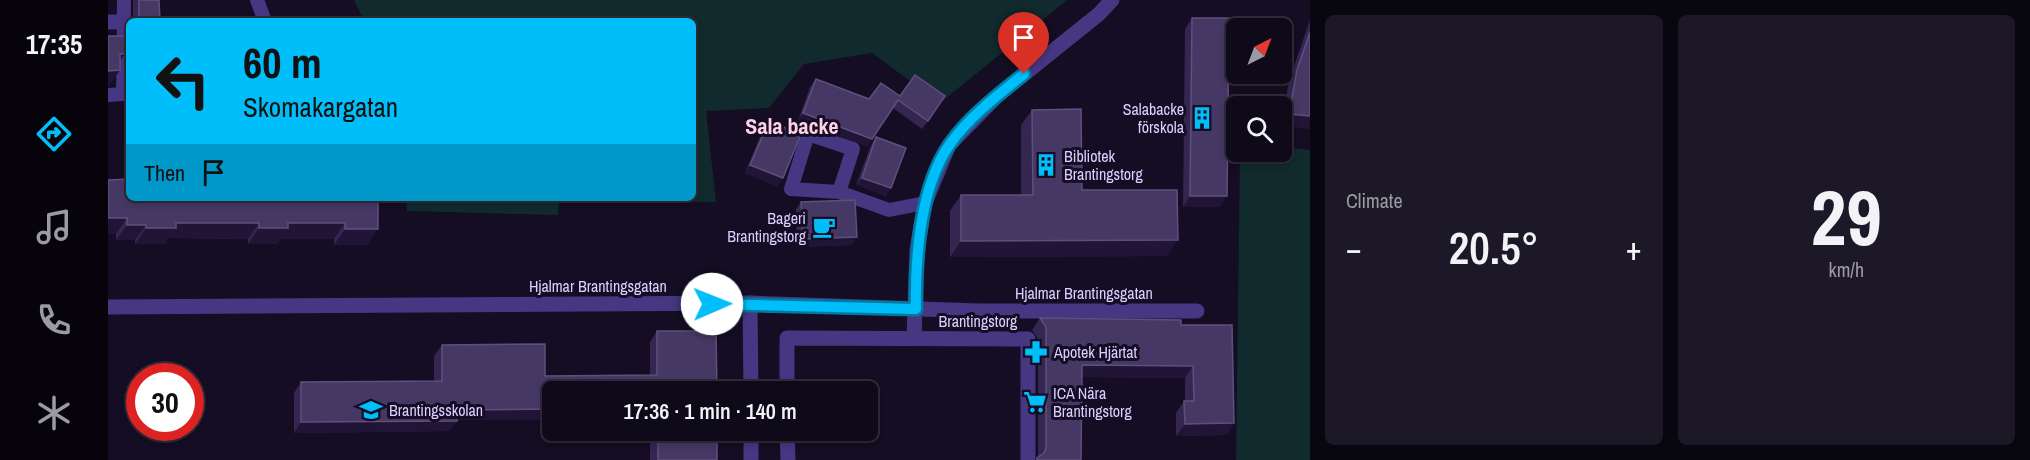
<!DOCTYPE html>
<html lang="en">
<head>
<meta charset="utf-8">
<style>
  :root { --surface:#0f0a1a; --page:#1d1827; --text:#f1f3f6; --muted:#9b9aa2; --line:#2f2b39; --accent:#00befa }
  body { margin:0; font-family:"Archivo Narrow",sans-serif; background:var(--page); color:var(--text); height:100vh; display:flex; flex-direction:column; font-size:22px; white-space:nowrap }
  * { box-sizing:border-box; margin:0 }
  p { font-size:20px; color:var(--muted) }
  .icon { flex:none; width:33px; height:33px; fill:none; stroke:currentColor; stroke-width:2; stroke-linecap:round; stroke-linejoin:round }
  .map { position:relative; flex:1; overflow:hidden }
  .details { display:flex; flex-direction:column; gap:15px; padding:15px; background:#08060e; width:720px }
  .details>* { flex:none }
  .top-card { position:absolute; left:18px; top:18px; width:570px; height:183px; border-radius:9px; box-shadow:0 3px 9px #0003,0 0 0 2px var(--line); background:#00befa; color:#111; overflow:hidden }
  .needle { width:39px; rotate:42deg }
  .buttons { position:absolute; left:1118px; top:18px; display:grid; gap:12px }
  .buttons a { display:grid; place-items:center; width:66px; height:66px; border-radius:9px; background:var(--surface); box-shadow:0 3px 9px #0003,0 0 0 2px var(--line); font-size:30px }
  .speed { position:absolute; left:18px; top:363px; display:flex; gap:12px; font-size:30px; font-weight:700; text-align:center }
  .speed>* { display:grid; place-content:center; width:78px; height:78px; border-radius:50%; background:var(--surface); box-shadow:0 3px 9px #0003,0 0 0 2px var(--line); line-height:1 }
  .speed .limit { border:9px solid #d22; background:#fff; color:#111 }
  .pin { position:absolute; display:grid; place-items:center; width:51px; height:51px; color:#fff; margin:-62px -26px; border-radius:50% 50% 50% 0; rotate:-45deg; box-shadow:0 0 6px #0007 }
  .pin .icon { rotate:45deg }
  .me { position:absolute; width:66px; margin:-33px; rotate:89deg; stroke-linejoin:round; filter:drop-shadow(0 0 4px #0008) }
  .turn { display:flex; align-items:center; gap:21px; height:126px; padding:0 18px; font-size:27px }
  .turn .icon { width:78px; height:78px; stroke-width:2.5 }
  .turn b { display:block; font-size:42px; line-height:51px }
  .then { display:flex; align-items:center; height:57px; padding:0 18px; background:#0003; gap:12px; font-size:22px }
  .big { font-size:45px; font-weight:600; line-height:1.1 }
  .details .card { flex:1; display:flex; flex-direction:column; justify-content:center; gap:9px; min-width:0; padding:0 21px; border-radius:9px; background:var(--page) }
  .details .dial { align-items:center; gap:0 }
  .dial b { font-size:78px; line-height:1 }
  .heat { display:flex; justify-content:space-between; align-items:center; font-size:33px; direction:ltr }
  .details .tiles { flex:1; display:grid; gap:15px; grid-template-columns:repeat(2,1fr) }
  .trip { position:absolute; left:434px; top:381px; width:336px; height:60px; border-radius:9px; background:var(--surface); box-shadow:0 3px 9px #0003,0 0 0 2px var(--line); font-weight:600; line-height:60px; text-align:center }
  main { display:flex; flex:1; min-height:0 }
  .tabs { display:flex; flex-direction:column; width:108px; justify-content:space-around; align-items:center; background:#06040a; color:var(--muted) }
  .tabs .icon { width:42px; height:42px }
  .tabs .on { color:var(--accent) }
  .tabs b { font-size:27px; color:var(--text) }
  .map>svg:first-child { display:block }
  .green { fill:#102a2d }
  .lines { fill:none; stroke-linecap:round; stroke-linejoin:round }
  .service { stroke:#453782; stroke-width:14 }
  .pedestrian { stroke:#453782; stroke-width:15 }
  .minor { stroke:#453782; stroke-width:15 }
  .wall { fill:#352651 }
  .shaded-wall { fill:#201437 }
  .building { fill:#463864; stroke:#5e507c; stroke-width:1.5 }
  .route-casing { stroke:#007ca2; stroke-width:15 }
  .route { stroke:#00befa; stroke-width:10 }
  .labels { text-anchor:middle; stroke-width:6; stroke-linejoin:round; paint-order:stroke }
  .poi-label { font-size:16px; fill:#dbcfff; stroke:#140d23; text-anchor:start }
  .street-label { font-size:16px; fill:#dbcfff; stroke:#140d23 }
  .district-label { font-size:22px; font-weight:bold; fill:#ffd1e8; stroke:#140d23 }
</style>
</head>
<body>
<main>
<nav class="tabs">
<b>17:35</b>
<svg class="icon on" aria-label="directions" viewBox="0 0 24 24"><path d="M12 3l9 9-9 9-9-9zM9 14v-3h6M13 9l2 2-2 2"/></svg>
<svg class="icon" aria-label="music" viewBox="0 0 24 24"><path d="M9 18V5l10-2v13"/><circle cx="6" cy="18" r="3"/><circle cx="16" cy="16" r="3"/></svg>
<svg class="icon" aria-label="phone" viewBox="0 0 24 24"><path d="M5 4h4l2 5-3 2q2 4 5 5l2-3 5 2v4C11 20 4 13 5 4z"/></svg>
<svg class="icon" aria-label="climate" viewBox="0 0 24 24"><path d="M12 3v18M4 7l16 10M4 17L20 7"/></svg>
</nav>
<div class="map">
<svg width="1202" height="460" viewBox="0 0 1202 460">
  <rect width="100%" height="100%" fill="#140d23"/>
  <!-- green -->
  <g class="green">
    <polygon points="246,0 959,0 832,103 764,53 696,64 661,108 598,111 608,202 451,200 450,215 299,211 299,198 585,198 585,21 256,21"/>
    <polygon points="1173,147 1202,150 1202,460 1128,460 1132,152 1173,152"/>
  </g>
  <g class="lines">
    <!-- service -->
    <g class="service">
      <polyline points="149,0 157,21"/>
      <polyline points="0,95 15,94 16,0"/>
      <polyline points="731,192 745,149 700,134 683,189 731,192 781,210 817,203"/>
    </g>
    <!-- pedestrian -->
    <g class="pedestrian">
      <polyline points="679,392 679,338 920,339 920,460"/>
      <polyline points="679,430 680,460"/>
    </g>
    <!-- minor -->
    <g class="minor">
      <polyline points="0,22 15,22"/>
      <polyline points="642,303 643,392"/>
      <polyline points="0,307 642,303 871,311 1089,311"/>
      <polyline points="806,338 809,249 817,203 841,145 890,95 991,14 1004,0"/>
      <polyline points="643,430 643,460"/>
    </g>
  </g>
  <!-- wall -->
  <g class="wall">
    <polygon points="25,0 51,0 52,21 25,21"/>
    <polygon points="1084,18 1112,207 1075,207 1077,29"/>
    <polygon points="1202,20 1202,129 1173,125 1181,81"/>
    <polygon points="708,79 761,99 773,83 820,121 814,129 785,108 759,146 690,121 702,87"/>
    <polygon points="924,110 974,190 1059,256 842,257 842,211 853,195 913,195 913,125"/>
    <polygon points="661,121 675,178 669,186 637,173 655,129"/>
    <polygon points="768,137 778,196 748,185 763,145"/>
    <polygon points="21,150 21,178 16,177 16,158"/>
    <polygon points="0,180 21,198 270,207 259,245 226,245 226,239 173,239 169,244 140,244 140,239 60,238 57,244 27,244 27,240 8,240 8,234 0,234"/>
    <polygon points="693,202 749,237 743,245 689,247 688,209"/>
    <polygon points="932,318 1073,325 1126,423 1118,435 1068,436 1068,413 1076,401 1077,401 1077,378 974,377 973,460 928,460 930,457 930,339 924,330"/>
    <polygon points="549,331 609,392 444,392 444,420 349,420 341,431 186,433 186,393 193,382 326,381 326,356 334,345 437,376 542,375 542,342"/>
    <rect x="542" y="430" width="67" height="30"/>
  </g>
  <!-- shaded-wall -->
  <g class="shaded-wall">
    <polygon points="12,54 17,54 6,69"/>
    <polygon points="12,70 1,86 0,86 0,71"/>
    <polygon points="695,113 764,139 759,146 690,121"/>
    <polygon points="1181,114 1202,116 1202,129 1173,125"/>
    <polygon points="642,165 675,178 669,186 637,173"/>
    <polygon points="21,170 21,178 16,177"/>
    <polygon points="754,178 783,188 778,196 748,185"/>
    <polygon points="1082,196 1119,196 1112,207 1075,207"/>
    <polygon points="0,218 19,218 8,234 0,234"/>
    <polygon points="68,223 151,223 140,239 60,238 57,244 27,244 38,228"/>
    <polygon points="180,223 237,223 226,239 173,239 169,244 140,244 151,228"/>
    <polygon points="19,225 38,225 27,240 8,240"/>
    <polygon points="237,229 270,229 259,245 226,245"/>
    <polygon points="749,237 743,245 689,247 695,239"/>
    <polygon points="1070,240 1059,256 842,257 853,241"/>
    <polygon points="974,365 1085,366 1077,378 965,377"/>
    <polygon points="444,409 444,420 341,420 349,410"/>
    <polygon points="349,421 341,431 186,433 193,422"/>
    <polygon points="1126,423 1118,435 1068,436 1077,424"/>
  </g>
  <!-- building -->
  <g class="building">
    <polygon points="31,0 51,0 52,21 31,21"/>
    <polygon points="1084,18 1121,18 1119,196 1082,196"/>
    <polygon points="1202,32 1202,116 1181,114 1189,70"/>
    <polygon points="0,36 17,36 17,54 12,54 12,70 0,71"/>
    <polygon points="807,75 837,96 820,121 790,100 764,139 695,113 708,79 761,99 773,83 792,96"/>
    <polygon points="973,109 974,190 1069,190 1070,240 853,241 853,195 925,195 924,110"/>
    <polygon points="661,121 693,134 675,178 642,165"/>
    <polygon points="768,137 798,148 783,188 754,178"/>
    <polygon points="21,179 21,198 275,198 275,201 270,201 270,229 237,229 237,223 180,223 180,228 151,228 151,223 68,223 68,228 38,228 38,225 19,225 19,218 0,218 0,180"/>
    <polygon points="747,200 749,237 695,239 693,202"/>
    <polygon points="932,318 1073,320 1073,325 1124,325 1126,423 1077,424 1076,401 1086,401 1085,366 974,365 973,460 929,460 929,458 936,453 938,448 938,327"/>
    <polygon points="549,331 608,331 609,392 444,392 444,409 349,410 349,421 193,422 193,382 334,381 334,345 437,344 437,376 549,375"/>
    <rect x="550" y="430" width="59" height="30"/>
  </g>
  <g class="lines">
    <!-- route casing -->
    <g class="route-casing">
      <path id="route" d="M604,304L808,309C807,259 812,186 842,144C861,117 890,95 916,74"/>
    </g>
    <!-- route -->
    <use href="#route" class="route"/>
  </g>
  <!-- icons -->
  <defs>
    <g id="building-bare" transform="scale(1.8)"><path d="M-4-6H4V6H1V3H-1V6H-4ZM-2.5-4.3h1.7v1.8h-1.7ZM.8-4.3h1.7v1.8H.8ZM-2.5-1h1.7V.8h-1.7ZM.8-1h1.7V.8H.8Z" fill="#00befa" stroke="#140d23" stroke-width="2.5" paint-order="stroke"/></g>
    <g id="cafe-bare" transform="scale(1.8)"><path d="M-5.5-4.5H6V0H3Q3 3.5 0 3.5H-2.5Q-5.5 3.5-5.5 0ZM3-3.2v2h1.7v-2ZM-6 4.5H4V6H-6Z" fill="#00befa" stroke="#140d23" stroke-width="2.5" paint-order="stroke"/></g>
    <g id="pharmacy-bare" transform="scale(1.8)"><path d="M-2-6h4v4h4v4h-4v4h-4v-4h-4v-4h4Z" fill="#00befa" stroke="#140d23" stroke-width="2.5" paint-order="stroke"/></g>
    <g id="supermarket-bare" transform="scale(1.8)"><path d="M-6-5.5h2.5l.6 2H6L4.5 2H-2.5L-4.4-4H-6ZM-1.5 3.2a1.3 1.3 0 1 0 .1 0ZM3 3.2a1.3 1.3 0 1 0 .1 0Z" fill="#00befa" stroke="#140d23" stroke-width="2.5" paint-order="stroke"/></g>
    <g id="school-bare" transform="scale(1.8)"><path d="M0-5L7-2L0 1L-7-2ZM-4 1L0 2.5L4 1V4Q0 6-4 4Z" fill="#00befa" stroke="#140d23" stroke-width="2.5" paint-order="stroke"/></g>
  </defs>
  <g fill-rule="evenodd">
    <use href="#building-bare" x="1094" y="118"/>
    <use href="#building-bare" x="938" y="165"/>
    <use href="#cafe-bare" x="716" y="227"/>
    <use href="#pharmacy-bare" x="928" y="352"/>
    <use href="#supermarket-bare" x="927" y="402"/>
    <use href="#school-bare" x="263" y="410"/>
  </g>
  <g class="labels">
    <!-- poi labels -->
    <g class="poi-label">
      <text x="1076" y="115" text-anchor="end">Salabacke<tspan x="1076" dy="18">förskola</tspan></text>
      <text x="956" y="162">Bibliotek<tspan x="956" dy="18">Brantingstorg</tspan></text>
      <text x="698" y="224" text-anchor="end">Bageri<tspan x="698" dy="18">Brantingstorg</tspan></text>
      <text x="946" y="358">Apotek Hjärtat</text>
      <text x="945" y="399">ICA Nära<tspan x="945" dy="18">Brantingstorg</tspan></text>
      <text x="281" y="416">Brantingsskolan</text>
    </g>
    <!-- street labels -->
    <g class="street-label">
      <text x="490" y="292">Hjalmar Brantingsgatan</text>
      <text x="976" y="299">Hjalmar Brantingsgatan</text>
      <text x="870" y="327">Brantingstorg</text>
    </g>
    <!-- district labels -->
    <g class="district-label">
      <text x="684" y="134">Sala backe</text>
    </g>
  </g>
</svg>
<div class="buttons">
<a><svg class="needle" viewBox="-14 -14 28 28"><path d="M0-13l5 13h-10z" fill="#e53935"/><path d="M0 13l5-13h-10z" fill="#9b9aa2"/></svg></a>
<a><svg class="icon" aria-label="search" viewBox="0 0 24 24"><circle cx="10" cy="10" r="6"/><path d="M15 15l6 6"/></svg></a>
</div>
<div class="speed"><div class="limit">30</div></div>
<div class="pin" style="left:916px;top:74px;background:#d93025"><svg class="icon" aria-label="arrive" viewBox="0 0 24 24"><path d="M6 21V4h12l-3 4 3 4H6"/></svg></div>
<svg class="me" style="left:604px;top:304px" viewBox="-20 -20 40 40"><circle r="19" fill="#fff"/><path d="M0-13L10 11 0 6-10 11z" fill="#00befa"/></svg>
<div class="trip">17:36 · 1 min · 140 m</div>
<div class="top-card">
<div class="turn"><svg class="icon" aria-label="left" viewBox="0 0 24 24"><path d="M17 20v-9H6M10 6l-5 5 5 5"/></svg><div><b>60 m</b>Skomakargatan</div></div>
<div class="then">Then<svg class="icon" aria-label="arrive" viewBox="0 0 24 24"><path d="M6 21V4h12l-3 4 3 4H6"/></svg></div>
</div>
</div>
<section class="details">
<div class="tiles">
<div class="card"><p>Climate</p>
<div class="heat"><a>−</a><b class="big">20.5°</b><a>+</a></div>
</div>
<div class="card dial"><b>29</b><p>km/h</p></div>
</div>
</section>
</main>
</body>
</html>
